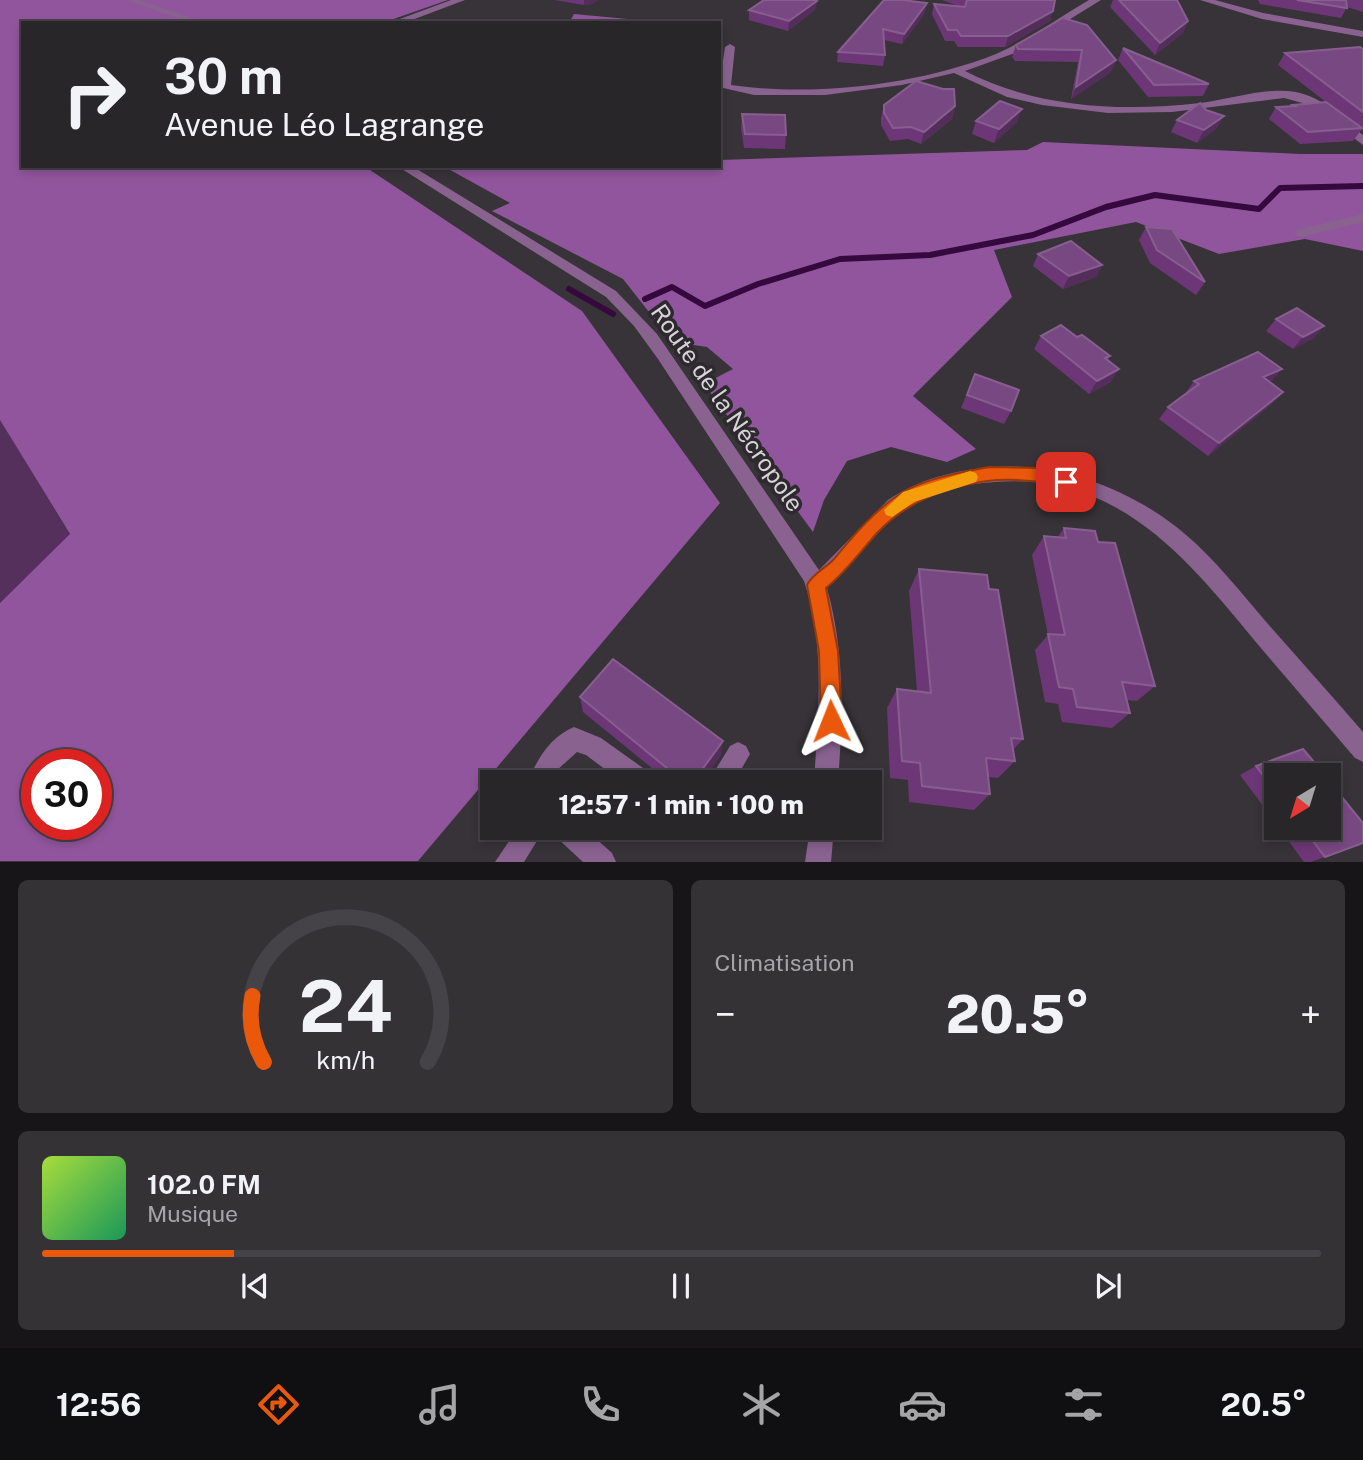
<!DOCTYPE html>
<html lang="fr">
<head>
<meta charset="utf-8">
<style>
  :root { --surface:#29262a; --page:#353236; --text:#f1f3f6; --muted:#a5a5a8; --line:#454347; --accent:#ea580c }
  body { margin:0; font-family:"Public Sans",sans-serif; background:var(--page); color:var(--text); height:100vh; display:flex; flex-direction:column; font-size:26px; white-space:nowrap }
  * { box-sizing:border-box; margin:0 }
  p { font-size:23px; color:var(--muted) }
  .icon { flex:none; width:38px; height:38px; fill:none; stroke:currentColor; stroke-width:2; stroke-linecap:round; stroke-linejoin:round }
  .map { position:relative; height:862px; overflow:hidden }
  .panel { display:flex; flex-direction:column; gap:18px; padding:18px; background:#171517; flex:1 }
  .panel>* { flex:none }
  .hud { position:absolute; left:21px; top:21px; width:700px; height:147px; border-radius:0px; box-shadow:0 4px 10px #0003,0 0 0 2px var(--line); background:#29262a; color:var(--text); overflow:hidden }
  .needle { width:46px; rotate:218deg }
  .controls { position:absolute; left:1264px; top:763px; display:grid; gap:14px }
  .controls a { display:grid; place-items:center; width:77px; height:77px; border-radius:0px; background:var(--surface); box-shadow:0 4px 10px #0003,0 0 0 2px var(--line); font-size:35px }
  .speed { position:absolute; left:21px; top:749px; display:flex; gap:14px; font-size:35px; font-weight:700; text-align:center }
  .speed>* { display:grid; place-content:center; width:91px; height:91px; border-radius:50%; background:var(--surface); box-shadow:0 4px 10px #0003,0 0 0 2px var(--line); line-height:1 }
  .speed .limit { border:10px solid #d22; background:#fff; color:#111 }
  .pin { position:absolute; display:grid; place-items:center; width:60px; height:60px; color:#fff; margin:-30px; border-radius:14px; box-shadow:0 4px 10px #0006 }
  .me { position:absolute; width:77px; margin:-38px; rotate:358deg; stroke-linejoin:round; filter:drop-shadow(0 0 5px #0008) }
  .turn { display:flex; align-items:center; gap:24px; height:147px; padding:0 28px; font-size:32px }
  .turn .icon { width:91px; height:91px; stroke-width:2.5 }
  .turn b { display:block; font-size:49px; line-height:60px }
  .big { font-size:52px; font-weight:800; line-height:1.1 }
  .panel .card { flex:1; display:flex; flex-direction:column; justify-content:center; gap:10px; min-width:0; padding:0 24px; border-radius:10px; background:var(--page) }
  .panel .dial { align-items:center; gap:0 }
  .dial svg { height:182px; overflow:visible; fill:none; stroke:var(--line); stroke-width:7; stroke-linecap:round; text-anchor:middle }
  .dial text { fill:var(--text); stroke:none }
  .song { display:flex; align-items:center; gap:21px }
  .cover { width:84px; height:84px; border-radius:10px; background:linear-gradient(135deg,hsl(80 70% 55%),hsl(150 70% 35%)) }
  .played { height:7px; border-radius:4px; background:linear-gradient(90deg,var(--accent) 15%,var(--line) 15%) }
  .keys { display:flex; justify-content:space-around; direction:ltr }
  .heat { display:flex; justify-content:space-between; align-items:center; font-size:38px; direction:ltr }
  .panel .tiles { flex:1; display:grid; gap:18px; grid-template-columns:1fr 1fr }
  .card:last-child { grid-column:span 2 }
  .trip { position:absolute; left:480px; top:770px; width:402px; height:70px; border-radius:0px; background:var(--surface); box-shadow:0 4px 10px #0003,0 0 0 2px var(--line); font-weight:800; line-height:70px; text-align:center }
  .tab-bar { display:flex; height:112px; justify-content:space-around; align-items:center; background:#100f11; color:var(--muted) }
  .tab-bar .icon { width:49px; height:49px }
  .tab-bar .active { color:var(--accent) }
  .tab-bar b { font-size:32px; color:var(--text) }
  .map>svg:first-child { display:block }
  .green { fill:#56305d }
  .forest { fill:#91559d; fill-rule:evenodd }
  .lines { fill:none; stroke-linecap:round; stroke-linejoin:round }
  .stream { stroke:#36093e; stroke-width:6 }
  .minor { fill:#896290; fill-rule:evenodd }
  .wall { fill:#6d3777 }
  .shaded-wall { fill:#532e5a }
  .building { fill:#784882; stroke:#875e8f; stroke-width:2 }
  .route { fill:#ea580c; stroke:#983908; stroke-width:2 }
  .slow { fill:#f59e0b }
  .labels { text-anchor:middle; stroke-width:7; stroke-linejoin:round; paint-order:stroke }
  .street-label { font-size:24px; fill:#d7d4d8; stroke:#2d292e }
</style>
</head>
<body>
<div class="map">
<svg width="1363" height="862" viewBox="0 0 1363 862">
  <rect width="100%" height="100%" fill="#373338"/>
  <!-- green -->
  <polygon class="green" points="0,420 70,535 0,603"/>
  <!-- forest -->
  <g class="forest">
    <path d="M0,0H448L382,23H23V166H364L582,311L720,503L418,861H0V603L70,534L0,420ZM37,765H96V824H37Z"/>
    <polygon points="574,14 671,23 569,23"/>
    <polygon points="1043,142 1300,154 1363,154 1363,251 1305,239 1219,254 1136,222 994,250 1012,297 913,396 976,449 947,462 891,447 847,461 824,500 813,532 704,384 733,369 707,347 687,344 660,326 623,279 492,211 510,203 443,166 719,166 719,160 1027,150"/>
  </g>
  <g class="lines">
    <!-- stream -->
    <g class="stream">
      <polyline points="569,289 613,314"/>
      <polyline points="645,299 672,287 705,306 758,284 840,259 930,255 1033,235 1106,207 1155,195 1259,209 1280,188 1363,186"/>
    </g>
    <!-- minor -->
    <g class="minor">
      <polygon points="126,0 140,0 207,23 191,23"/>
      <polygon points="451,0 465,0 404,23 389,23"/>
      <path d="M1089,0H1101L1015,53L965,71C1037,108 1121,112 1200,103C1232,99 1264,87 1296,92C1323,97 1343,119 1363,135V145L1310,105L1284,98L1172,112L1108,113L1042,105L1007,97L954,73L902,85L825,95H754L719,87L725,47L730,44L735,47L731,85C813,97 918,85 996,54C1029,40 1058,18 1089,0Z"/>
      <polygon points="1200,0 1215,0 1263,13 1363,31 1363,37 1262,19"/>
      <path d="M397,166H412L616,291L657,334L819,570L888,500C919,479 956,470 993,467C1060,462 1135,491 1185,534C1216,560 1241,593 1268,624C1300,660 1332,696 1363,732V762L1355,758C1322,719 1288,680 1255,641C1185,556 1118,473 995,482C968,484 938,488 914,503C879,524 857,561 827,588C845,652 843,717 838,782H814C818,715 826,646 804,581L658,359L634,326L606,297Z"/>
      <polygon points="1363,214 1363,222 1301,237 1294,233 1296,230"/>
      <path d="M574,727L601,738L650,773L653,782H622L586,755L577,752L556,771L552,782H528C537,759 550,737 574,727Z"/>
      <polygon points="738,742 746,746 750,754 734,782 708,782 730,746"/>
      <polygon points="518,828 545,828 524,862 495,862"/>
      <polygon points="553,828 584,828 612,853 616,862 583,862 556,837"/>
      <polygon points="810,828 834,828 831,862 805,862"/>
    </g>
  </g>
  <!-- wall -->
  <g class="wall">
    <polygon points="554,0 598,0 592,4 584,5"/>
    <polygon points="884,0 925,13 902,44 884,40 885,55 883,66 837,62 838,52"/>
    <polygon points="942,0 1055,0 1050,21 1005,47 958,47 954,41 945,41 932,14 934,4 961,7"/>
    <polygon points="1113,0 1177,0 1188,21 1183,33 1155,55 1110,7"/>
    <polygon points="1258,0 1363,0 1363,12 1347,7 1341,18 1260,4"/>
    <polygon points="817,1 815,10 788,31 749,20 749,10"/>
    <polygon points="1063,18 1116,60 1111,72 1071,99 1078,62 1015,61 1012,57 1016,45"/>
    <polygon points="1123,48 1209,84 1203,96 1148,97 1118,60"/>
    <polygon points="1363,49 1363,132 1361,130 1353,141 1300,144 1269,119 1276,107 1292,106 1293,105 1326,102 1278,65 1285,53"/>
    <polygon points="884,105 955,106 952,119 921,144 908,139 890,141 881,125 881,118"/>
    <polygon points="1206,110 1217,128 1197,143 1171,132 1177,120"/>
    <polygon points="742,114 786,135 785,149 744,148 741,128"/>
    <polygon points="976,121 1017,122 994,143 972,134"/>
    <polygon points="1146,227 1205,282 1196,295 1150,263 1139,240"/>
    <polygon points="1038,254 1102,265 1096,277 1063,289 1033,266"/>
    <polygon points="1276,319 1324,326 1314,338 1293,349 1266,331"/>
    <polygon points="1041,336 1077,337 1110,356 1108,360 1111,382 1089,394 1034,349"/>
    <polygon points="1282,369 1270,382 1272,404 1208,456 1159,419 1168,407 1185,394 1194,381"/>
    <polygon points="975,374 1011,411 1004,424 961,408"/>
    <polygon points="1064,528 1098,542 1155,686 1137,701 1126,700 1130,713 1112,728 1062,722 1058,704 1045,702 1035,650 1048,635 1032,555 1044,536 1057,538"/>
    <polygon points="919,569 989,589 1023,739 1013,750 1015,761 998,778 988,777 990,794 974,810 909,802 908,780 890,778 887,708 897,689 917,691 909,591"/>
    <polygon points="580,697 721,755 702,782 669,782 583,712"/>
    <polygon points="1256,766 1276,775 1276,823 1240,775"/>
    <polygon points="1279,828 1328,828 1363,843 1311,862 1304,862"/>
  </g>
  <!-- shaded-wall -->
  <g class="shaded-wall">
    <polygon points="584,0 598,0 592,4 584,5"/>
    <polygon points="817,1 815,10 788,31 789,21"/>
    <polygon points="927,3 925,13 902,44 904,34"/>
    <polygon points="1053,11 1050,21 1005,47 1008,36"/>
    <polygon points="1188,21 1183,33 1155,55 1160,43"/>
    <polygon points="1116,60 1111,72 1071,99 1076,87"/>
    <polygon points="955,106 952,119 921,144 924,132"/>
    <polygon points="1022,109 1017,122 994,143 999,129"/>
    <polygon points="1224,116 1217,128 1197,143 1204,130"/>
    <polygon points="1102,265 1096,277 1063,289 1069,276"/>
    <polygon points="1324,326 1314,338 1293,349 1303,337"/>
    <polygon points="1119,369 1111,382 1089,394 1097,381"/>
    <polygon points="1282,369 1271,382 1253,390 1263,377"/>
    <polygon points="1283,392 1272,404 1208,456 1219,443"/>
    <polygon points="723,741 721,755 702,782 693,782"/>
  </g>
  <!-- building -->
  <g class="building">
    <polygon points="764,0 815,0 817,1 789,21 749,10"/>
    <polygon points="884,0 902,0 927,3 904,34 883,29 885,55 838,52"/>
    <polygon points="967,0 1055,0 1053,11 1008,36 961,36 957,30 948,30 934,4 965,7"/>
    <polygon points="1119,0 1177,0 1188,21 1160,43"/>
    <polygon points="1297,0 1346,0 1347,8"/>
    <polygon points="1063,18 1087,25 1116,60 1076,87 1082,50 1018,49 1016,45"/>
    <polygon points="1360,47 1363,49 1363,112 1285,53"/>
    <polygon points="1123,48 1209,84 1154,85"/>
    <polygon points="916,81 943,89 954,89 955,106 924,132 911,127 893,128 884,113 884,105"/>
    <polygon points="1000,101 1022,109 999,129 976,121"/>
    <polygon points="1326,102 1362,128 1308,132 1276,107 1295,106 1293,105"/>
    <polygon points="1200,103 1206,110 1224,116 1204,130 1177,120"/>
    <polygon points="742,114 785,115 786,135 745,134"/>
    <polygon points="1146,227 1172,229 1205,282 1157,250"/>
    <polygon points="1071,241 1102,265 1069,276 1038,254"/>
    <polygon points="1297,308 1324,326 1303,337 1276,319"/>
    <polygon points="1061,325 1077,337 1082,335 1110,356 1105,358 1119,369 1097,381 1041,336"/>
    <polygon points="1258,352 1282,369 1263,377 1283,392 1219,443 1168,407 1199,384 1194,381"/>
    <polygon points="975,374 1019,390 1011,411 967,395"/>
    <polygon points="1064,528 1095,531 1098,542 1115,543 1155,686 1122,682 1130,713 1077,707 1073,689 1059,687 1048,634 1065,635 1044,536 1066,538"/>
    <polygon points="919,569 987,575 989,589 998,590 1023,739 1011,738 1015,761 986,758 990,794 922,786 920,763 902,761 897,689 931,693"/>
    <polygon points="613,659 723,741 693,782 684,782 580,697"/>
    <polygon points="1303,749 1325,775 1276,775 1276,792 1256,766"/>
    <polygon points="1328,780 1363,823 1363,843 1325,857 1303,828 1328,828"/>
  </g>
  <!-- route -->
  <path class="route" d="M989,467L1039,468L1072,477L1074,482L1072,486C1061,490 1051,484 1040,482C1024,480 1003,479 987,481C945,487 906,502 877,533C860,552 846,572 826,588L838,651L842,721L839,729L831,732L824,729L821,721L819,651L807,585C812,574 826,568 834,559C854,535 874,511 900,494C922,479 963,472 989,467Z"/>
  <!-- slow -->
  <polygon class="slow" points="970,471 976,473 978,477 976,482 914,502 892,517 886,515 884,510 903,492"/>
  <g class="labels">
    <!-- street labels -->
    <g class="street-label">
      <text transform="translate(727 408) rotate(55)" y="8">Route de la Nécropole</text>
    </g>
  </g>
</svg>
<div class="controls">
<a><svg class="needle" viewBox="-14 -14 28 28"><path d="M0-13l5 13h-10z" fill="#e53935"/><path d="M0 13l5-13h-10z" fill="#a5a5a8"/></svg></a>
</div>
<div class="speed"><div class="limit">30</div></div>
<div class="pin" style="left:1066px;top:482px;background:#d93025"><svg class="icon" aria-label="arrive" viewBox="0 0 24 24"><path d="M6 21V4h12l-3 4 3 4H6"/></svg></div>
<svg class="me" style="left:831px;top:721px" viewBox="-20 -20 40 40"><path d="M0-17L14 15 0 8-14 15z" fill="#ea580c" stroke="#fff" stroke-width="4"/></svg>
<div class="trip">12:57 · 1 min · 100 m</div>
<div class="hud">
<div class="turn"><svg class="icon" aria-label="right" viewBox="0 0 24 24"><path d="M7 20v-9h11M14 6l5 5-5 5"/></svg><div><b>30 m</b>Avenue Léo Lagrange</div></div>
</div>
</div>
<section class="panel">
<div class="tiles">
<div class="card dial"><svg viewBox="0 0 100 80">
<path d="M14 69A42 42 0 1 1 86 69"/>
<path d="M14 69A42 42 0 0 1 9 40" stroke="#ea580c"/>
<text x="50" y="56" font-size="32" font-weight="700">24</text>
<text x="50" y="72" font-size="11">km/h</text>
</svg></div>
<div class="card"><p>Climatisation</p>
<div class="heat"><a>−</a><b class="big">20.5°</b><a>+</a></div>
</div>
<div class="card">
<div class="song"><i class="cover"></i><div><b>102.0 FM</b><p>Musique</p></div></div>
<div class="played"></div>
<div class="keys"><svg class="icon" aria-label="previous" viewBox="0 0 24 24"><path d="M18 5L8 12l10 7zM5 5v14"/></svg><svg class="icon" aria-label="pause" viewBox="0 0 24 24"><path d="M8 5v14M16 5v14"/></svg><svg class="icon" aria-label="next" viewBox="0 0 24 24"><path d="M6 5l10 7-10 7zM19 5v14"/></svg></div>
</div>
</div>
</section>
<nav class="tab-bar">
<b>12:56</b>
<svg class="icon active" aria-label="directions" viewBox="0 0 24 24"><path d="M12 3l9 9-9 9-9-9zM9 14v-3h6M13 9l2 2-2 2"/></svg>
<svg class="icon" aria-label="music" viewBox="0 0 24 24"><path d="M9 18V5l10-2v13"/><circle cx="6" cy="18" r="3"/><circle cx="16" cy="16" r="3"/></svg>
<svg class="icon" aria-label="phone" viewBox="0 0 24 24"><path d="M5 4h4l2 5-3 2q2 4 5 5l2-3 5 2v4C11 20 4 13 5 4z"/></svg>
<svg class="icon" aria-label="climate" viewBox="0 0 24 24"><path d="M12 3v18M4 7l16 10M4 17L20 7"/></svg>
<svg class="icon" aria-label="car" viewBox="0 0 24 24"><path d="M5 17H2v-5l4-1 3-4h7l3 4 3 1v5h-3M9 17h6M6 11h13"/><circle cx="7" cy="17" r="2"/><circle cx="17" cy="17" r="2"/></svg>
<svg class="icon" aria-label="filters" viewBox="0 0 24 24"><path d="M4 7h16M4 17h16"/><circle cx="9" cy="7" r="2"/><circle cx="15" cy="17" r="2"/></svg>
<b>20.5°</b>
</nav>
</body>
</html>
